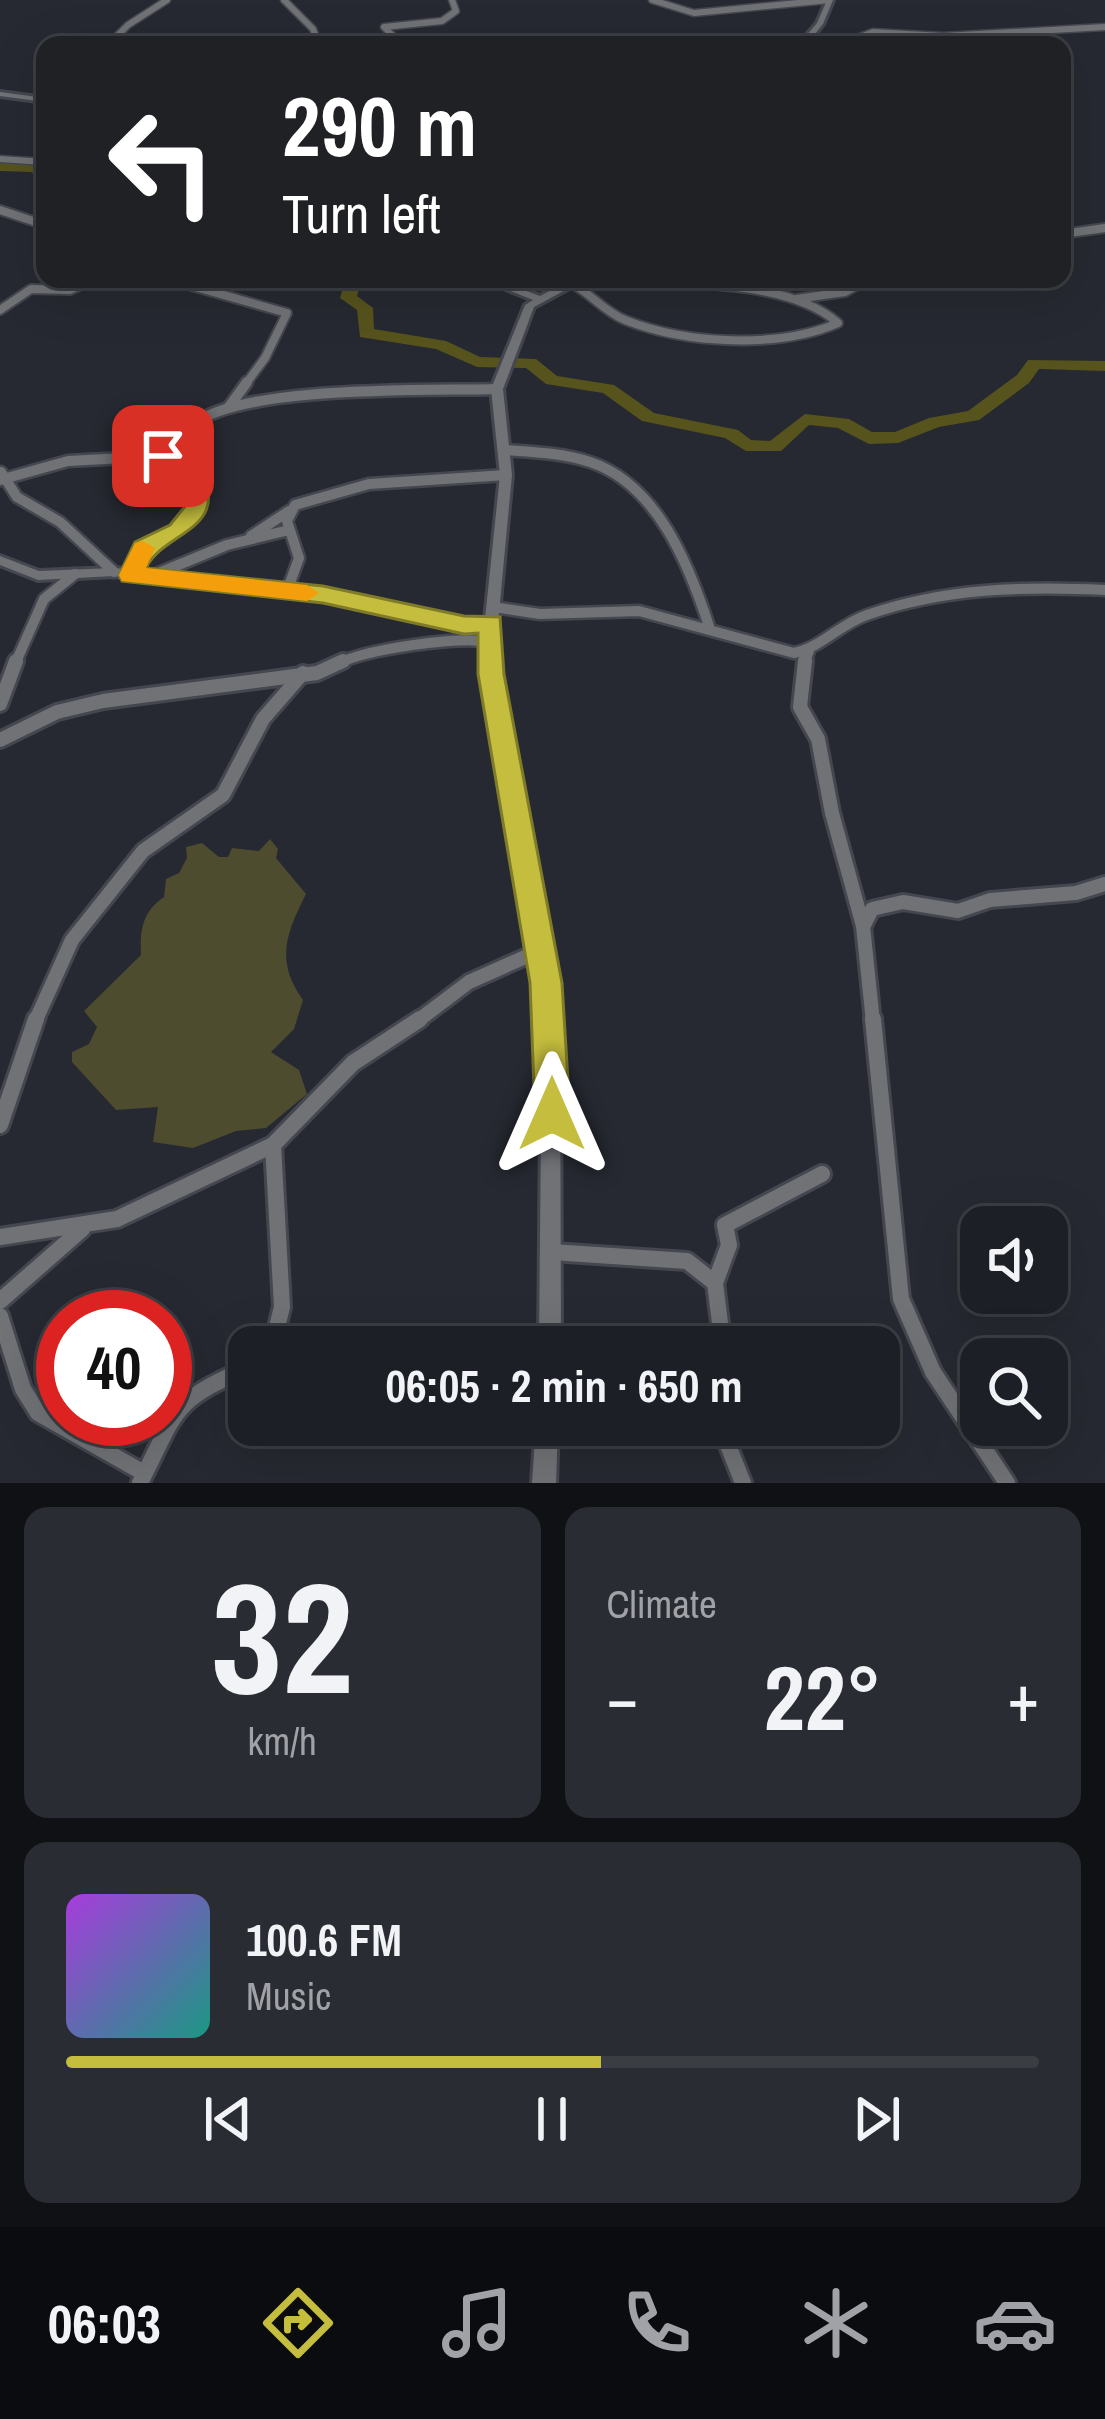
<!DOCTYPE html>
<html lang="en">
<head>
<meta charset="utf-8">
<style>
  :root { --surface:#1c1f25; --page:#292c32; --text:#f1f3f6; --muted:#a0a2a7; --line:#3a3d42; --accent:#c4bd3e }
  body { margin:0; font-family:"Archivo Narrow",sans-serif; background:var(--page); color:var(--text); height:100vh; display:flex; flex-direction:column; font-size:45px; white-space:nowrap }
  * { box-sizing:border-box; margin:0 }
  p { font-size:39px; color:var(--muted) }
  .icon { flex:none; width:66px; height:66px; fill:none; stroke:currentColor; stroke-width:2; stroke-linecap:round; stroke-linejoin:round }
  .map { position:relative; height:1483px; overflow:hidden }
  .sheet { display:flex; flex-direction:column; gap:24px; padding:24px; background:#0f1114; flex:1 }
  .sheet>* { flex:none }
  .hud { position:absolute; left:36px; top:36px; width:1035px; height:252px; border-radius:24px; box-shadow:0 12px 48px #0002,0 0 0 3px var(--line); background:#202124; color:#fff; overflow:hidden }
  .controls { position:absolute; left:960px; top:1206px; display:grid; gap:24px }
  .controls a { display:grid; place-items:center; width:108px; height:108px; border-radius:24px; background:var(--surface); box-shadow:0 12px 48px #0002,0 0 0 3px var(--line); font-size:60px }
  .speed { position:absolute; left:36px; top:1290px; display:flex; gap:24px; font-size:60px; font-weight:700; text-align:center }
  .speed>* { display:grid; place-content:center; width:156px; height:156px; border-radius:50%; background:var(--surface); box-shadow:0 12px 48px #0002,0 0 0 3px var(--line); line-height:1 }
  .speed .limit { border:18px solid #d22; background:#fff; color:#111 }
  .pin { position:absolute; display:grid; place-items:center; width:102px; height:102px; color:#fff; margin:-51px; border-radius:24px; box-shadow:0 6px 18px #0006 }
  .me { position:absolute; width:132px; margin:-66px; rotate:0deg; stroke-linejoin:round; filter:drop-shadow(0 0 9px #0008) }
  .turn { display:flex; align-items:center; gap:42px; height:252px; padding:0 48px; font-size:54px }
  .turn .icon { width:156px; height:156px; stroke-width:2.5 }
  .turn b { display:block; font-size:84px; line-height:102px }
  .big { font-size:90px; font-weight:800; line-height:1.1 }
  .sheet .card { flex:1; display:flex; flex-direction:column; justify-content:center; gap:18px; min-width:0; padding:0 42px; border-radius:24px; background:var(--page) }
  .sheet .dial { align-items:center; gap:0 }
  .dial b { font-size:156px; line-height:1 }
  .song { display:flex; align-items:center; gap:36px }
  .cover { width:144px; height:144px; border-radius:18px; background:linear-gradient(135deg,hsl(280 70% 55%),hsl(170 70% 35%)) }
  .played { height:12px; border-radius:6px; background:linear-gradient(90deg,var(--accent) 55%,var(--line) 55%) }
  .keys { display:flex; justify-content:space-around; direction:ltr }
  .heat { display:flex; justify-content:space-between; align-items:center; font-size:66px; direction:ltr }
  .sheet .tiles { flex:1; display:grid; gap:24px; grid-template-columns:1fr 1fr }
  .card:last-child { grid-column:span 2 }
  .trip { position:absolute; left:228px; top:1326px; width:672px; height:120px; border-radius:24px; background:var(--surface); box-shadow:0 12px 48px #0002,0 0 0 3px var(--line); font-weight:800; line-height:120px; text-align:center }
  .tab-bar { display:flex; height:192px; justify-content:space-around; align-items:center; background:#0b0c0f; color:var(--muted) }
  .tab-bar .icon { width:84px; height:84px }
  .tab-bar .selected { color:var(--accent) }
  .tab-bar b { font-size:54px; color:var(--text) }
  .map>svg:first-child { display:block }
  .green { fill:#4d4c2e }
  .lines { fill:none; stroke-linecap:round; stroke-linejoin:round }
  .river { fill:#56531d; fill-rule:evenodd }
  .minor-far4-casing { stroke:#44474f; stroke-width:9 }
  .minor-far3-casing { stroke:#44474f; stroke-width:12 }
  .minor-far2-casing { stroke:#44474f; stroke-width:15 }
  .minor-far1-casing { stroke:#44474f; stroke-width:20 }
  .minor-casing { stroke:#44474f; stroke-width:22 }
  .tertiary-casing { stroke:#44474f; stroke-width:6 }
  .minor-far4 { stroke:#707276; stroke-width:6 }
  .minor-far3 { stroke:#707276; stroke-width:8 }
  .minor-far2 { stroke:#707276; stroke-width:10 }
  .minor-far1 { stroke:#707276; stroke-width:14 }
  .minor { stroke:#707276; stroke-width:16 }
  .tertiary { fill:#707276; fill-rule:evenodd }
  .route { fill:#c4bd3e; stroke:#7f7b28; stroke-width:3 }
  .slow { fill:#f59e0b }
</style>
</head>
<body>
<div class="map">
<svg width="1105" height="1483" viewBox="0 0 1105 1483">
  <rect width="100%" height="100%" fill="#262931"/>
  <!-- green -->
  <path class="green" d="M270,839L278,849L276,858L306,894C286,934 275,961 303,1000L294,1029L271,1052L299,1070L307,1094L266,1128L236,1131L193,1148L153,1142L158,1107L116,1110L72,1062V1052L89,1044L97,1027L84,1011L141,955C140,930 142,912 164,897L166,879L179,873L187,858L186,847L202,843L219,857H228L232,848L259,851Z"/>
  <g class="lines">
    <!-- river -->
    <g class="river">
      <polygon points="0,163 34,164 45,170 45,180 31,172 0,171"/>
      <polygon points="346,279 362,279 357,296 373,308 374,329 446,341 480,357 536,359 557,376 614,385 654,413 738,430 751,440 770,441 805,414 849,419 872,432 895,432 929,418 968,411 1017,375 1028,360 1105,361 1105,371 1039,369 1029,383 979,420 939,427 898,443 869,444 838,428 809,425 781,451 746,451 725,438 642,421 603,393 546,384 526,368 477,367 436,349 360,337 357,310 340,298"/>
    </g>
    <!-- minor-far4 casing -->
    <g class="minor-far4-casing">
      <g id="minor-far4">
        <polyline points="284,0 313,29 319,45"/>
        <polyline points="652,0 694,13 829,0"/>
        <polyline points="108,45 128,25 167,0"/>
        <polyline points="402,45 384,27 442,21 456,11 452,0"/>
        <polyline points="839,45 873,32 943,36 1105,27"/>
        <polyline points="0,159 45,162"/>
      </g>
    </g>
    <!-- minor-far3 casing -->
    <g class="minor-far3-casing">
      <g id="minor-far3">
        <polyline points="0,210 39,223 45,239"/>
        <polyline points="1062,234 1105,228"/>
        <polyline points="167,279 287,313 265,358 245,385"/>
        <path d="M571,283C590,293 605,312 625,320C686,344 778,349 838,323C788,279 680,284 615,279"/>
        <polyline points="796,299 845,292 868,279"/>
        <polyline points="0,310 31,289 70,290 89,281"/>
      </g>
    </g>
    <!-- minor-far2 casing -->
    <g class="minor-far2-casing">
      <g id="minor-far2">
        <polyline points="229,407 247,382"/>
        <path d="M505,450C533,452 563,453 590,462C657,484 689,565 709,626"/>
        <polyline points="1,472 17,497 60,522 114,572"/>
        <path d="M0,480L68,461L162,456C173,445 183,432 195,423C247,385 429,391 497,389"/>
        <polyline points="251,536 289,511"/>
        <path d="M130,575C151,528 173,545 195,510L193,479L166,453"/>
        <polyline points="149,577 227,545 289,530"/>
        <polyline points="287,591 299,558 287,521 295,505 369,484 506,475"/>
        <path d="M493,607L540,614L639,611L794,653C822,647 840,624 867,615C944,588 1024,586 1105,590"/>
        <polyline points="15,664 44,599 75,574"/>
        <path d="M337,664C367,649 457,636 490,642"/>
        <polyline points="804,664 809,651"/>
      </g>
    </g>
    <!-- minor-far1 casing -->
    <g class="minor-far1-casing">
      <g id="minor-far1">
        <polyline points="805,661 800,707 818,739 832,813 863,926 873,1022"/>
        <polyline points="0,704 16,661"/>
        <polyline points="0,740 57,712 103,701 317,673 343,661"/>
        <polyline points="864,925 872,909 903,902 958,911 990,900 1076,893 1105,884"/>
        <polyline points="35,1022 72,940 143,851 223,795 263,719 303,673"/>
        <polyline points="416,1022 469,982 541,950"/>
      </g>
    </g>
    <!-- minor casing -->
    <g class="minor-casing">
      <g id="minor">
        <polyline points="873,1019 901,1299 933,1372 1007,1483"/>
        <polyline points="0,1125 36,1019"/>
        <polyline points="0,1237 117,1219 273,1145 353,1063 420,1019"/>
        <polyline points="552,1252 687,1261 715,1283 729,1245 725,1225 822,1174"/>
        <polyline points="715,1283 723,1347"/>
        <polyline points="0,1301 82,1229"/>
        <polyline points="0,1316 23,1389 38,1413 144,1473"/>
        <polyline points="272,1347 282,1307 273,1145"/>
        <polyline points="577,1347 581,1340 637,1337 657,1347"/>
        <polyline points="720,1425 743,1483"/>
        <path d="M140,1483C177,1411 171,1400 249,1368"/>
      </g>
    </g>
    <!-- tertiary casing -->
    <g class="tertiary-casing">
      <g id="tertiary">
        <polygon points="827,0 833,0 823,24 806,45 798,45 817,23"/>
        <polygon points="0,92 45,98 45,102 0,96"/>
        <polygon points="481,279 495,279 540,296 573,279 586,279 534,307 503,389 512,475 498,623 498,674 560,1017 561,1347 539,1347 542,1017 484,674 484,628 464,630 323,600 114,576 38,580 0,565 0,556 39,571 114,568 323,590 464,620 485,619 500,475 491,389 525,305 533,300"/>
        <polygon points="536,1425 558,1425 556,1483 532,1483"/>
      </g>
    </g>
    <!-- minor-far4 -->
    <use href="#minor-far4" class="minor-far4"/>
    <!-- minor-far3 -->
    <use href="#minor-far3" class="minor-far3"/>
    <!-- minor-far2 -->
    <use href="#minor-far2" class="minor-far2"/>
    <!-- minor-far1 -->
    <use href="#minor-far1" class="minor-far1"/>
    <!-- minor -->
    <use href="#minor" class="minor"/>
    <!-- tertiary -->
    <use href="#tertiary" class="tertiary"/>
  </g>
  <!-- route -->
  <path class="route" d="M166,446C181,451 196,459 203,474C228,531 163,532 146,568L323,586L464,616L500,617L504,674L562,983L570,1114L565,1126L552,1131L540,1126L535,1114L530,983L478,674V633L464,634L323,603L122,581L119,575L135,542L170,525L186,505L180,471L152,456Z"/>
  <!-- slow -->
  <polygon class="slow" points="143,541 155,548 146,568 307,585 319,593 307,601 122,581 119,575 135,543"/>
</svg>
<div class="controls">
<a><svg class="icon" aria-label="sound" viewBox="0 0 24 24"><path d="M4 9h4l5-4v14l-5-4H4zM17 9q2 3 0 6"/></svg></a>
<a><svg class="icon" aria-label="search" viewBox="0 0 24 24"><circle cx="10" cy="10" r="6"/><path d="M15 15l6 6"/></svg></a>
</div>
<div class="speed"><div class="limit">40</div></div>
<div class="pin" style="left:163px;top:456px;background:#d93025"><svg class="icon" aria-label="arrive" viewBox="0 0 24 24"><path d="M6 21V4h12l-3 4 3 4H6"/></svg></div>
<svg class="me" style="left:552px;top:1114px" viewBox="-20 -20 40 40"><path d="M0-17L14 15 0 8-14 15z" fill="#c4bd3e" stroke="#fff" stroke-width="4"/></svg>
<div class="trip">06:05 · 2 min · 650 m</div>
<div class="hud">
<div class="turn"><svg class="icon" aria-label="left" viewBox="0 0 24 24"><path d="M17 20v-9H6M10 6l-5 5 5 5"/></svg><div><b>290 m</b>Turn left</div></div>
</div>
</div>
<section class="sheet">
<div class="tiles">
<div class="card dial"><b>32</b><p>km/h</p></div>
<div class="card"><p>Climate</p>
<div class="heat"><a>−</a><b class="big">22°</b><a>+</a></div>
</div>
<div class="card">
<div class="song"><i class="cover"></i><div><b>100.6 FM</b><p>Music</p></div></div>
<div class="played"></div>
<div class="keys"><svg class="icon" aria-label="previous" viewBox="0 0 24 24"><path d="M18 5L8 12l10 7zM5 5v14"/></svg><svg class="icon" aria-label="pause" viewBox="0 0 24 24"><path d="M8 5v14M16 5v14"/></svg><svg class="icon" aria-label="next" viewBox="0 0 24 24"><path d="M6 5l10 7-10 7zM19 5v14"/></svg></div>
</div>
</div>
</section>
<nav class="tab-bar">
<b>06:03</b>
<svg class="icon selected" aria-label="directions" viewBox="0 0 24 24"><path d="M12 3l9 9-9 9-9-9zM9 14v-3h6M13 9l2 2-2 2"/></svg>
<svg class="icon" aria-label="music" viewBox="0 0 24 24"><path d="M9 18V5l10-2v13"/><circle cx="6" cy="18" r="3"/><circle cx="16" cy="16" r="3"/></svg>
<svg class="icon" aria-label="phone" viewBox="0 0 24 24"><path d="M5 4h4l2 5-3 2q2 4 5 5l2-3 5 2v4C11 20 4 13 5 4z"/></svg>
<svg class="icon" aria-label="climate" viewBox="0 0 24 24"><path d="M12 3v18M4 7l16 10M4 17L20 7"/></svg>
<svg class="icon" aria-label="car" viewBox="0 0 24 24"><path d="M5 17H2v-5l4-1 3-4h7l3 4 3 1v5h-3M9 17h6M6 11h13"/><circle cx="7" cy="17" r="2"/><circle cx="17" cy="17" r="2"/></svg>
</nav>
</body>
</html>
